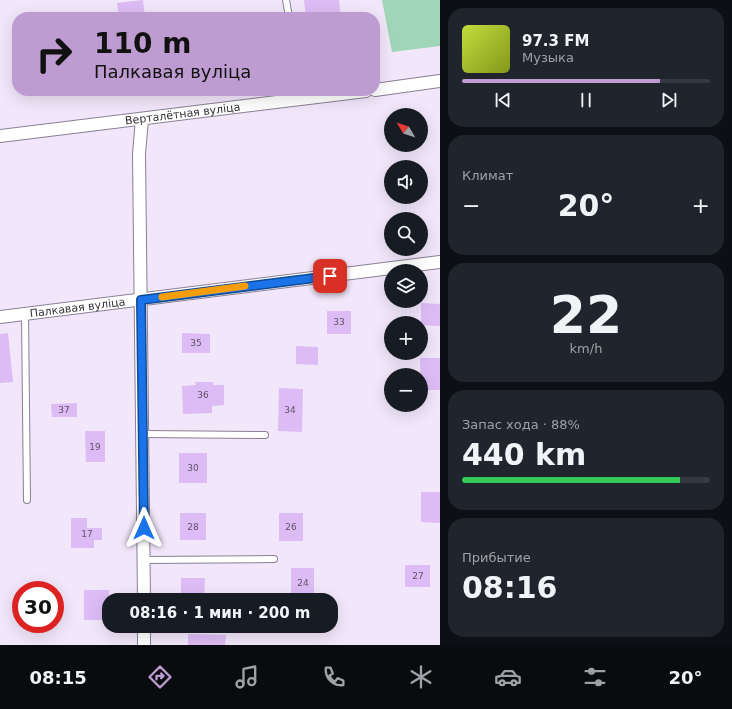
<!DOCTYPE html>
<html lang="ru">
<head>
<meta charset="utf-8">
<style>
  :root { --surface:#171b24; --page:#20242c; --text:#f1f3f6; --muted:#9ea1a6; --line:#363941; --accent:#be9cd1 }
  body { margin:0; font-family:"DejaVu Sans",sans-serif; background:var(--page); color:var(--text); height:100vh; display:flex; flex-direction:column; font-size:15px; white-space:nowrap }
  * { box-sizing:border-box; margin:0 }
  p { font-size:13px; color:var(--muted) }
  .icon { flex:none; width:22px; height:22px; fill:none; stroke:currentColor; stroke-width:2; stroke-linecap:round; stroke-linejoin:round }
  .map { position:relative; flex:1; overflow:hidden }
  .panel { display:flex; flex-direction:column; gap:8px; padding:8px; background:#0d0f14; width:292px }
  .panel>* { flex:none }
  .banner { position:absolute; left:12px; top:12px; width:368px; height:84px; border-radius:16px; box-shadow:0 4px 16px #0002; background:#be9cd1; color:#111; overflow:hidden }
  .needle { width:26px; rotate:309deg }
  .buttons { position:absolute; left:384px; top:108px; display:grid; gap:8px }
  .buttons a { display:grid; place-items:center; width:44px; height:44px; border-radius:50%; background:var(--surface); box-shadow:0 4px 16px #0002; font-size:20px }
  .speed { position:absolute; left:12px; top:581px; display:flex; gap:8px; font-size:20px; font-weight:700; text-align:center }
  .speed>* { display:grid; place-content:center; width:52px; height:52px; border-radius:50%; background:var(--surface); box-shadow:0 4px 16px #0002; line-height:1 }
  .speed .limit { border:6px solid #d22; background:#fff; color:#111 }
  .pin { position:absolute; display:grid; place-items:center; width:34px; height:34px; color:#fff; margin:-17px; border-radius:8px; box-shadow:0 2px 6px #0006 }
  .me { position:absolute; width:44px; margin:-22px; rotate:0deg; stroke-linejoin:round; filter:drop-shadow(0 0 3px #0008) }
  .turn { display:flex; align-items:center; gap:14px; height:84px; padding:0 16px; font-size:18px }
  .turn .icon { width:52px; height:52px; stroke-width:2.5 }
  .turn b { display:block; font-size:28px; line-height:34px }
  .big { font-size:30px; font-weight:700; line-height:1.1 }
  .panel .tile { flex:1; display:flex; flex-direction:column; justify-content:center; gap:6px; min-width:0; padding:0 14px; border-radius:16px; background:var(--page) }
  .panel .dial { align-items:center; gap:0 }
  .dial b { font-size:52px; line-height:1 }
  .song { display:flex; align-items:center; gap:12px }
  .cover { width:48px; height:48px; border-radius:6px; background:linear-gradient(135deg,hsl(70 70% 55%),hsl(70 70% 35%)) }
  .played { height:4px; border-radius:2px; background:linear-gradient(90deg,var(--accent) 80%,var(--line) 80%) }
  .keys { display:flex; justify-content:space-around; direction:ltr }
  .heat { display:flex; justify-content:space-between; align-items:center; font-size:22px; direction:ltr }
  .charge { height:6px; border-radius:3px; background:linear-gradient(90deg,#34c759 88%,var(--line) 0) }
  .trip { position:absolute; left:102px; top:593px; width:236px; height:40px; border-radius:16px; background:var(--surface); box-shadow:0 4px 16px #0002; font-weight:700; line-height:40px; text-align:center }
  .menu { display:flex; height:64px; justify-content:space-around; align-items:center; background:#090b0e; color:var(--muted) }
  .menu .icon { width:28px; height:28px }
  .menu .active { color:var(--accent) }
  .menu b { font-size:18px; color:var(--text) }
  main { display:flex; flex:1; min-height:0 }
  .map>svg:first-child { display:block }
  .green { fill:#a1d5b7 }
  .building { fill:#ddbcf5 }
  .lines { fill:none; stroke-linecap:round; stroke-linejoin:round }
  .lane-casing { stroke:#8a8092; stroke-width:8 }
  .street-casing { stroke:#8a8092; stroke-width:14 }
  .lane { stroke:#fff; stroke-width:6 }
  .street { stroke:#fff; stroke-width:12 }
  .route-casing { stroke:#114b97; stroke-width:10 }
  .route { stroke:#1a73e8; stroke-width:7 }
  .slow { stroke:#f59e0b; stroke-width:7 }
  .labels { text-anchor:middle; stroke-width:3; stroke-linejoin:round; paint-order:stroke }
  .number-label { font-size:9px; fill:#5e5366 }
  .street-label { font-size:11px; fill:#343037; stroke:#fff }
</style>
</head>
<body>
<main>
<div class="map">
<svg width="440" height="645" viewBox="0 0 440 645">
  <rect width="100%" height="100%" fill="#f1e6fa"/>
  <!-- green -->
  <polygon class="green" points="382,0 440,0 440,46 392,52"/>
  <!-- building -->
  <g class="building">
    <polygon points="143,0 145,17 119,17 117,3"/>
    <polygon points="304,0 339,0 340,12 306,17"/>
    <polygon points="421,303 440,304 440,326 421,325"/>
    <rect x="327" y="311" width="24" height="23"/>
    <polygon points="8,333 13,382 0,383 0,334"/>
    <polygon points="182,333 210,334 210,353 182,353"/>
    <polygon points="296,346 318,347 318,365 296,364"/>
    <polygon points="420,358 440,358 440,390 421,390"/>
    <polygon points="195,382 213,382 213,385 224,385 224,405 212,406 212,413 183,414 182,386 196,385"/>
    <polygon points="279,388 303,389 302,432 278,431"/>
    <polygon points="77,403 77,417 52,417 51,404"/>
    <polygon points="85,431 105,431 105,462 86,462"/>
    <rect x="179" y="453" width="28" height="30"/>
    <polygon points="421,492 440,492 440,523 421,522"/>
    <rect x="180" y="513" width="26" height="27"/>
    <rect x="279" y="513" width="24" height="28"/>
    <polygon points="71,518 87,518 87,528 102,528 102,540 94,540 94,548 71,548"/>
    <rect x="405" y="565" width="25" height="22"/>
    <rect x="291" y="568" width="23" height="31"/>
    <polygon points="181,578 205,578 204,600 181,600"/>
    <rect x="84" y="590" width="25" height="30"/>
    <polygon points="188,634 226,635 225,645 188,645"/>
  </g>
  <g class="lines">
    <!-- lane casing -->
    <g class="lane-casing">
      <g id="lane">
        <polyline points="286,0 289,17"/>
        <polyline points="25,314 27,500"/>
        <polyline points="143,434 265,435"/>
        <polyline points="144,560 274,559"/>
      </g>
    </g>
    <!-- street casing -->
    <g class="street-casing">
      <g id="street">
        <polyline points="375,90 440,81"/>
        <polyline points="142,119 139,154 144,600"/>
        <path id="s1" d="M0,136L366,91"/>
        <path id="s2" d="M0,317L440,262"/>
        <polyline points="144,645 144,626"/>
      </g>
    </g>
    <!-- lane -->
    <use href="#lane" class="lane"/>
    <!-- street -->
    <use href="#street" class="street"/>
  </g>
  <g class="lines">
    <!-- route casing -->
    <g class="route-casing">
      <polyline id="route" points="144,528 141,300 330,276"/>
    </g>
    <!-- route -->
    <use href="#route" class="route"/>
    <!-- slow -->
    <polyline class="slow" points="162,297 245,286"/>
  </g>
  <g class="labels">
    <!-- number labels -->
    <g class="number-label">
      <text x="339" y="325">33</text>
      <text x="196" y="346">35</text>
      <text x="203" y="398">36</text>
      <text x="64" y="413">37</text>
      <text x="290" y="413">34</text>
      <text x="95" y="450">19</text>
      <text x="193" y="471">30</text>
      <text x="193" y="530">28</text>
      <text x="291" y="530">26</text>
      <text x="87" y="537">17</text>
      <text x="418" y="579">27</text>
      <text x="303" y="586">24</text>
    </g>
    <!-- street labels -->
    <g class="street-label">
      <text dy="4" stroke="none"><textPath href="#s1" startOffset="184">Верталётная вуліца</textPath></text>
      <text dy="4" stroke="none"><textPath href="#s2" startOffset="78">Палкавая вуліца</textPath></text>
    </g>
  </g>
</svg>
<div class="buttons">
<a><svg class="needle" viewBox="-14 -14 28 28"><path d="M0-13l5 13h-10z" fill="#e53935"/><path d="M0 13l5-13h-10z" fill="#9ea1a6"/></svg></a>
<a><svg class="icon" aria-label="sound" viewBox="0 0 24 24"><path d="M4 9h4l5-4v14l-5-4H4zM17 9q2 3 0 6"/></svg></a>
<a><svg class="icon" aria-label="search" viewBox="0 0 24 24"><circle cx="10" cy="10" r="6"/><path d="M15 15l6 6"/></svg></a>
<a><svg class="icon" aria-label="layers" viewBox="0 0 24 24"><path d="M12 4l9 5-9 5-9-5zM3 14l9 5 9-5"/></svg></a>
<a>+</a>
<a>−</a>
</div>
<div class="speed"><div class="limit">30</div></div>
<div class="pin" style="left:330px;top:276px;background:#d93025"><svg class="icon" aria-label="arrive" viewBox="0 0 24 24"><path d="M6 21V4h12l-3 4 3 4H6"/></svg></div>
<svg class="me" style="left:144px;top:528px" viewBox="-20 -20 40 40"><path d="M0-17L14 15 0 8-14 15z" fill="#1a73e8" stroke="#fff" stroke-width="4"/></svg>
<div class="trip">08:16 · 1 мин · 200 m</div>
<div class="banner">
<div class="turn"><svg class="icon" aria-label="right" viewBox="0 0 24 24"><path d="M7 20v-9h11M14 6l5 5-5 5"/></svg><div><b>110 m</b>Палкавая вуліца</div></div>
</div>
</div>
<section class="panel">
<div class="tile">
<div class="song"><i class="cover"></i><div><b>97.3 FM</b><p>Музыка</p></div></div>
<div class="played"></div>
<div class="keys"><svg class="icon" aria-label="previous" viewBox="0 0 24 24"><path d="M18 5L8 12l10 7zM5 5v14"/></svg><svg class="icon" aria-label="pause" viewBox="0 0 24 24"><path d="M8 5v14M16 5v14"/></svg><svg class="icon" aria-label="next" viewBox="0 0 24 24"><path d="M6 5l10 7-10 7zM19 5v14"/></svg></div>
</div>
<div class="tile"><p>Климат</p>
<div class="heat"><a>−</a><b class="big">20°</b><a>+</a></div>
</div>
<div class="tile dial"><b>22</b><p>km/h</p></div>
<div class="tile"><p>Запас хода · 88%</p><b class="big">440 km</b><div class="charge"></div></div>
<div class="tile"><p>Прибытие</p><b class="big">08:16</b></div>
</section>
</main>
<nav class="menu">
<b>08:15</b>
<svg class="icon active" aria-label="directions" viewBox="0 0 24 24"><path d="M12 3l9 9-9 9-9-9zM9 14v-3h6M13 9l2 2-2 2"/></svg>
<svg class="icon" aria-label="music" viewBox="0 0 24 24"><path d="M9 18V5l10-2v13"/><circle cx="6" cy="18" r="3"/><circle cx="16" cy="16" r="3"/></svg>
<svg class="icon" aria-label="phone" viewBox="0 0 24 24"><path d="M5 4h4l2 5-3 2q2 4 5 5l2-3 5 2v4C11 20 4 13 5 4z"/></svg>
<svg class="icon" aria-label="climate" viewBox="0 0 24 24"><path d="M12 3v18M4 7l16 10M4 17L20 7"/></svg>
<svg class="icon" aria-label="car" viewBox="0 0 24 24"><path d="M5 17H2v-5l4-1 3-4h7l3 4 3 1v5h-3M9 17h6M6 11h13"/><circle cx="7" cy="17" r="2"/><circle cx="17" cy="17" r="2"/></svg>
<svg class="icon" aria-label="filters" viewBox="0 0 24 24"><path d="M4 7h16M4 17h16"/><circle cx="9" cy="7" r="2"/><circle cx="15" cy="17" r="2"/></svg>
<b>20°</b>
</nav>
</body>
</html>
